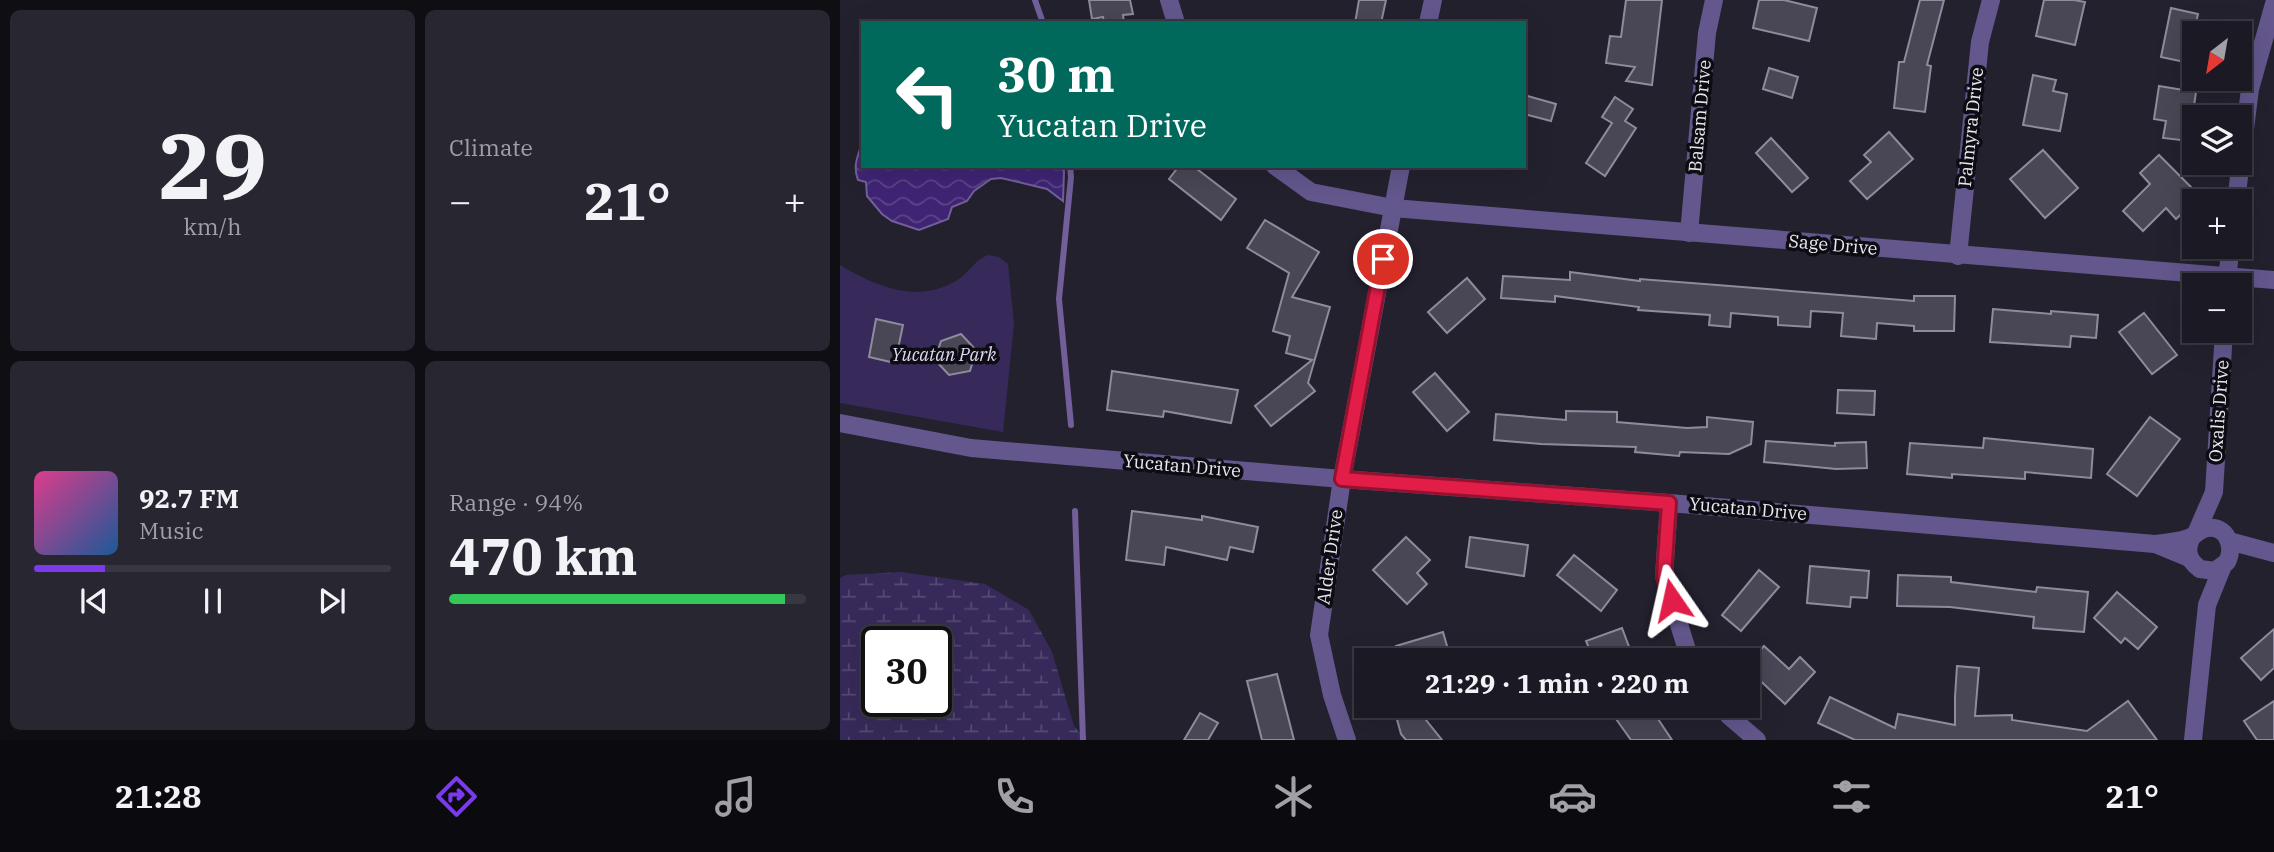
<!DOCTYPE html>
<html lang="en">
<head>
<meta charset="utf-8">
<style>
  :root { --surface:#1b1923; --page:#282630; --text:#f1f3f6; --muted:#a0a0a6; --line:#393841; --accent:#7c3aed }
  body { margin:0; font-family:"IBM Plex Serif",serif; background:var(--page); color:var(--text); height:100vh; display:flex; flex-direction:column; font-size:26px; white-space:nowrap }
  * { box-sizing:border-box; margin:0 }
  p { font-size:23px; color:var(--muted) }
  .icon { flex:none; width:38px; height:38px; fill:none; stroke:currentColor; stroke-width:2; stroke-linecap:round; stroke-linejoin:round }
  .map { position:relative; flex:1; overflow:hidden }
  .panel { display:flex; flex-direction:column; gap:10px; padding:10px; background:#0f0e13; width:840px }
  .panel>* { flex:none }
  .top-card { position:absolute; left:21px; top:21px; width:665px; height:147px; border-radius:0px; box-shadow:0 7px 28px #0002,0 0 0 2px var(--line); background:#00695c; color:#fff; overflow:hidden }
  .needle { width:46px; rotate:211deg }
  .tools { position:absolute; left:1342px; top:21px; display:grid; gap:14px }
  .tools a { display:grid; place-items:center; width:70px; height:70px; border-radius:0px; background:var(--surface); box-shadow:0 7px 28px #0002,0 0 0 2px var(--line); font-size:35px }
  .speed { position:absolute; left:21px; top:626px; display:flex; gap:14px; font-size:35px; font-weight:700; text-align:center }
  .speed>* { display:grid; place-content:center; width:91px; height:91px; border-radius:50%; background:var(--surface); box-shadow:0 7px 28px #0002,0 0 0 2px var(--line); line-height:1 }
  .speed .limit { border:4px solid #111; border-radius:10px; background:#fff; color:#111 }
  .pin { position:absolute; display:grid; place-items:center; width:60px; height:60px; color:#fff; margin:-30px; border:4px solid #fff; border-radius:50%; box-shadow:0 2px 7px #0007 }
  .me { position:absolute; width:77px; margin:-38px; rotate:349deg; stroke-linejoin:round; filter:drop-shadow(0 0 5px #0008) }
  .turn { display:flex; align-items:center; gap:24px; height:147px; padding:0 21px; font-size:32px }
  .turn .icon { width:91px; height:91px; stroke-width:2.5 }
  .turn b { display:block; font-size:49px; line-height:60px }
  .big { font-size:52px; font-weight:700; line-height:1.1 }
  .panel .widget { flex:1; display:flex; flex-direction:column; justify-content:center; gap:10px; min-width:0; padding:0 24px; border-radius:10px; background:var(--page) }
  .panel .dial { align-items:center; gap:0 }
  .dial b { font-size:91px; line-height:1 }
  .song { display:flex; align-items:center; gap:21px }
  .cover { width:84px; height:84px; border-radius:10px; background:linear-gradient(135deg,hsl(330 70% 55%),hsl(210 70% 35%)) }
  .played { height:7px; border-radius:4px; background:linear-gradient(90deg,var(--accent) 20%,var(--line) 20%) }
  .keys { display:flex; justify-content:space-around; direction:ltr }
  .heat { display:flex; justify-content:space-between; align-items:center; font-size:38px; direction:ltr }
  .charge { height:10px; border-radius:5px; background:linear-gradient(90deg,#34c759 94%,var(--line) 0) }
  .panel .tiles { flex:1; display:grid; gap:10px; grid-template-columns:repeat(2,1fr) }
  .trip { position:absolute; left:514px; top:648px; width:406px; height:70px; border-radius:0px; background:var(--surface); box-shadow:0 7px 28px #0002,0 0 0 2px var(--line); font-weight:700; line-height:70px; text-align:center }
  .menu { display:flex; height:112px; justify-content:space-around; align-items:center; background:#0b0a0e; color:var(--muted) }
  .menu .icon { width:49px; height:49px }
  .menu .on { color:var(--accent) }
  .menu b { font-size:32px; color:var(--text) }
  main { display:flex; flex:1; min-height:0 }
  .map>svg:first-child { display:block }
  .wetland { fill:url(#wetland-marsh); fill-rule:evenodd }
  .green { fill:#372a5a }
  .water { fill:url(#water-waves); stroke:#725f9a; stroke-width:2 }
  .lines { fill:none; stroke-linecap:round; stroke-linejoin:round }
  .stream { stroke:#725f9a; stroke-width:6 }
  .building { fill:#494655; stroke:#8e8b9d; stroke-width:2 }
  .minor { stroke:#63578d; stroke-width:18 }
  .route-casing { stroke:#92132f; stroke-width:18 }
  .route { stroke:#e11d48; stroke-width:12 }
  .labels { text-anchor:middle; stroke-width:7; stroke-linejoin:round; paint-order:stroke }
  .street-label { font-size:18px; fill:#e9e8f1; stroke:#0d0c12 }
  .park-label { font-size:18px; font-style:italic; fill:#dedaf2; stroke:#0d0c12 }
</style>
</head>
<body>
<main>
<section class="panel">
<div class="tiles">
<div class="widget dial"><b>29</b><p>km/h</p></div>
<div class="widget"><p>Climate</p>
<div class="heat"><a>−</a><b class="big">21°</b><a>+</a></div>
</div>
<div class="widget">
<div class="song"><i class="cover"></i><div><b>92.7 FM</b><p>Music</p></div></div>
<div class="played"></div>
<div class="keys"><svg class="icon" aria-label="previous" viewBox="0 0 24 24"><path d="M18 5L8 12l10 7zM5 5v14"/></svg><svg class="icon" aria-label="pause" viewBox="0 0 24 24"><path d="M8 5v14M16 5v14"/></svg><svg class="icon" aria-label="next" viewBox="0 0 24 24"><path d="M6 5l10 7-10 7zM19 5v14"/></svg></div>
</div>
<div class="widget"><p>Range · 94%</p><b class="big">470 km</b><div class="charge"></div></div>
</div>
</section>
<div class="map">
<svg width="1434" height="740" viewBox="0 0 1434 740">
  <defs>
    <pattern id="wetland-marsh" width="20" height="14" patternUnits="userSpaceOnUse" patternTransform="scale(1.75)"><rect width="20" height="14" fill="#372a5a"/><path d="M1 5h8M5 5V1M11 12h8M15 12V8" fill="none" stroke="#544972"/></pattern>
    <pattern id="water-waves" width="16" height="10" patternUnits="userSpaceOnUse" patternTransform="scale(1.75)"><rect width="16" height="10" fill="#3f2474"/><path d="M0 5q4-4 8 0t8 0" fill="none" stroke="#5b4488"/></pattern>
  </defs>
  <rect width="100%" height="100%" fill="#24212f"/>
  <!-- wetland -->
  <path class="wetland" d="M61,572L145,584L189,610L212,652L234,726L245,740H0V578L6,575ZM37,642H96V702H37Z"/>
  <!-- green -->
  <path class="green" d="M148,255L159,257L168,264L174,324L163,432L0,403V265C36,287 80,305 119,279C129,272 136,259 148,255Z"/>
  <!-- water -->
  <path class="water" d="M23,139V166H219L224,171L223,201L207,189L161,178L151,179L134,191L127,201L112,207L108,219L79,230L52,221L42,214L27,196L26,182L18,180C12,164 19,155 23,139Z"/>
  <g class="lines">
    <!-- stream -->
    <g class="stream">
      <polyline points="195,0 203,23"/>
      <polyline points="230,166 231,177 219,299 231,425"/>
      <polyline points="235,511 243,740"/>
    </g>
  </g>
  <!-- building -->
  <g class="building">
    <polygon points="249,0 290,0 293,14 283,15 284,23 264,23 263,17 252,19"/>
    <polygon points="519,0 546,0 541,23 515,23"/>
    <polygon points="786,0 822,0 812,85 786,81 795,67 766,63 770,36 781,37"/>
    <polygon points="919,0 944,0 977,8 969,41 913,28"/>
    <polygon points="1080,0 1104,0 1087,65 1091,66 1085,112 1054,108 1059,62 1064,62"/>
    <polygon points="1204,0 1234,0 1245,2 1235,45 1196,36"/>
    <polygon points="1331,8 1358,14 1354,32 1354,64 1321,57"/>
    <polygon points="929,68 958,77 952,98 923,89"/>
    <polygon points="1193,75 1216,80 1213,91 1227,94 1220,131 1183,125"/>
    <polygon points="1319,86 1356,92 1349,141 1323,138 1326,121 1314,119"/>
    <polygon points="684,95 716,104 711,121 684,114"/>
    <polygon points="775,97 793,109 785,121 796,128 765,176 746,163 772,123 762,117"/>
    <polygon points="1049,132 1073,159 1027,199 1010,181 1031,162 1024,155"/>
    <polygon points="931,138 968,178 952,192 916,153"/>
    <polygon points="1203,150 1238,188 1205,218 1170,179"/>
    <polygon points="1319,155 1360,196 1336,219 1326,208 1303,231 1283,211 1310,184 1300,173"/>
    <polygon points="339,166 353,166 396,199 381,220 329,179"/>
    <polygon points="425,220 479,252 452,297 490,307 468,383 475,391 431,426 415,406 472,360 446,353 450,336 433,331 449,273 407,248"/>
    <polygon points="730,272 800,281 800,279 877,285 1074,301 1074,296 1115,296 1114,331 1074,331 1074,326 1037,323 1036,339 1001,336 1003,313 971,311 970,327 938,325 938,317 891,313 890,327 869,325 870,315 798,310 799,307 715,296 715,302 661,298 663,276 730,280"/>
    <polygon points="627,278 645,299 607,333 588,312"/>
    <polygon points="1153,309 1211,314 1211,311 1258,315 1256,338 1231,336 1230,347 1150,342"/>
    <polygon points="1304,313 1337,355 1312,374 1279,332"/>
    <polygon points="36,319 63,325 55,363 29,357"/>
    <polygon points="121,334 136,350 130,371 109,375 95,360 101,341"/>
    <polygon points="272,371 398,390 391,423 324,411 323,417 267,410"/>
    <polygon points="595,373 629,412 607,431 573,392"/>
    <polygon points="998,390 1035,391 1034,415 997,413"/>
    <polygon points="726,411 777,412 777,422 847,428 867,427 867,417 913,422 911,444 889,454 840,452 839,456 795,452 796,447 701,444 654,440 656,414 726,420"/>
    <polygon points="1310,417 1340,439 1297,496 1267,474"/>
    <polygon points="1144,438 1253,449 1251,478 1185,472 1185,479 1112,474 1112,478 1067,474 1070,443 1143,448"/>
    <polygon points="926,441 995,446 995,443 1026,442 1027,468 996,469 924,462"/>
    <polygon points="292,511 362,520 362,516 418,527 413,552 390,547 387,560 326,547 324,565 286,560"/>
    <polygon points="566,537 590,560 577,573 587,584 567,604 533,570"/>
    <polygon points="630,537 688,545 684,576 626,567"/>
    <polygon points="734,555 777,590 761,611 717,575"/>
    <polygon points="970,566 1029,571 1027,598 1011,597 1010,607 967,603"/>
    <polygon points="919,570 939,587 901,631 882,615"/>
    <polygon points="1058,575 1111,577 1111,582 1196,592 1197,587 1248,592 1244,632 1193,628 1194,617 1110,607 1057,606"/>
    <polygon points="1277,592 1317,627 1298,649 1285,638 1281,643 1254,618"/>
    <polygon points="782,628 794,660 754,660 746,641"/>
    <polygon points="1434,629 1434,668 1421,680 1401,658"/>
    <polygon points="603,632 611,660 560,660 556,646"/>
    <polygon points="924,646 949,669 960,657 975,672 945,704 908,669 908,664"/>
    <polygon points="1117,666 1139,668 1135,716 1172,715 1172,720 1247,731 1288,701 1317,740 1015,740 978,723 990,697 1055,728 1058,714 1115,725 1115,697"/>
    <polygon points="437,674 454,740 422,740 407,681"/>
    <polygon points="1434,701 1434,740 1417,740 1404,721"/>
    <polygon points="553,705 574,705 602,740 566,740 561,734"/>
    <polygon points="791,707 813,719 818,719 832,740 791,740 776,719"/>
    <polygon points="360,713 378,723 368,740 344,740"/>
  </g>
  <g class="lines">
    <!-- minor -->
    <g class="minor">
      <polyline points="329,0 336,23"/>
      <polyline points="588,23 593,0"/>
      <polyline points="435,166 471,192 553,208 1434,280"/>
      <polyline points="1396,201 1410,89 1434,4"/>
      <polyline points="849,233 867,33 874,0"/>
      <polyline points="1118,256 1140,42 1151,0"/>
      <polyline points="1386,285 1391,247"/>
      <polyline points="0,423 131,448 502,479 829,503 1315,544 1349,558"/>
      <polyline points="829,503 824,576 847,650 853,660"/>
      <polyline points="1357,531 1374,492 1384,331"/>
      <polyline points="1389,541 1434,553"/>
      <path d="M1315,544C1326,542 1343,542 1353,536C1358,533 1360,529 1367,528C1387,525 1395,547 1387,562L1375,571L1360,569C1348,560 1345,550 1352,537"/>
      <polyline points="882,705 889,716 917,740"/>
      <polyline points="507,740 492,695 479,635 502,479 561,166"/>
      <polyline points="1353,740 1367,605 1382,568"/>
    </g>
  </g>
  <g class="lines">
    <!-- route casing -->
    <g class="route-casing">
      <polyline id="route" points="543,259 502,479 829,503 824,576 832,600"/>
    </g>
    <!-- route -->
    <use href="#route" class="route"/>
  </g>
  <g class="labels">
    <!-- street labels -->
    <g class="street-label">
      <text transform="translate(860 116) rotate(-85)" y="6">Balsam Drive</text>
      <text transform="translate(1131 127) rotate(-84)" y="6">Palmyra Drive</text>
      <text transform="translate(993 245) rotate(5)" y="6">Sage Drive</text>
      <text transform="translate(1379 411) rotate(-86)" y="6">Oxalis Drive</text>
      <text transform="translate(342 466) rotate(5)" y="6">Yucatan Drive</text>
      <text transform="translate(908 509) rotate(5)" y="6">Yucatan Drive</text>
      <text transform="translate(490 557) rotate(-82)" y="6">Alder Drive</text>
    </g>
    <!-- park labels -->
    <g class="park-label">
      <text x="104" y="361">Yucatan Park</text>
    </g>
  </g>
</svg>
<div class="tools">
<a><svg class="needle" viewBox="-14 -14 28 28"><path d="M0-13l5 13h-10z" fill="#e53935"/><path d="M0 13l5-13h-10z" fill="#a0a0a6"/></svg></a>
<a><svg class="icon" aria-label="layers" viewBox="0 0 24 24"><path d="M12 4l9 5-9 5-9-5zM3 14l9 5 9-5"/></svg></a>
<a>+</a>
<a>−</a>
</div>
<div class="speed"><div class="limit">30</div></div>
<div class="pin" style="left:543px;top:259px;background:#d93025"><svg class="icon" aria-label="arrive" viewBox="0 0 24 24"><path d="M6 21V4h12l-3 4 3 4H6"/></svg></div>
<svg class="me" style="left:832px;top:600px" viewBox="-20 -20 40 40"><path d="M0-17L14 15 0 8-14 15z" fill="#e11d48" stroke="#fff" stroke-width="4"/></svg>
<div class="trip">21:29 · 1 min · 220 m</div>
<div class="top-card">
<div class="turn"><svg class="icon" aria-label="left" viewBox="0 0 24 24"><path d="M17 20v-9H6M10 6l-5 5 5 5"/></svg><div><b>30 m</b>Yucatan Drive</div></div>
</div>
</div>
</main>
<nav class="menu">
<b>21:28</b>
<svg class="icon on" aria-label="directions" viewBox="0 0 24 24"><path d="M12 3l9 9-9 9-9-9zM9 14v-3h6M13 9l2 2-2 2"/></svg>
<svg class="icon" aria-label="music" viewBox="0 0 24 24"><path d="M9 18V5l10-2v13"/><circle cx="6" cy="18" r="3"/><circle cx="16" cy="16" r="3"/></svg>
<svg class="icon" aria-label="phone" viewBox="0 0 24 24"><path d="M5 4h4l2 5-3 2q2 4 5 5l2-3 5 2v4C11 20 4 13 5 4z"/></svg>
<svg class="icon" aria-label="climate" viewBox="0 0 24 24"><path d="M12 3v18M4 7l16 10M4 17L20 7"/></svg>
<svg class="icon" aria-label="car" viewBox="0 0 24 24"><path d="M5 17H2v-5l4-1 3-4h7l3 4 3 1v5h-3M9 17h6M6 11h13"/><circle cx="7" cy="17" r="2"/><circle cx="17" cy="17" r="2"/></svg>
<svg class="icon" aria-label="filters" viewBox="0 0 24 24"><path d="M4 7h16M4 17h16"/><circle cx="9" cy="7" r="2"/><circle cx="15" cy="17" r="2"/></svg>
<b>21°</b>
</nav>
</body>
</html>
